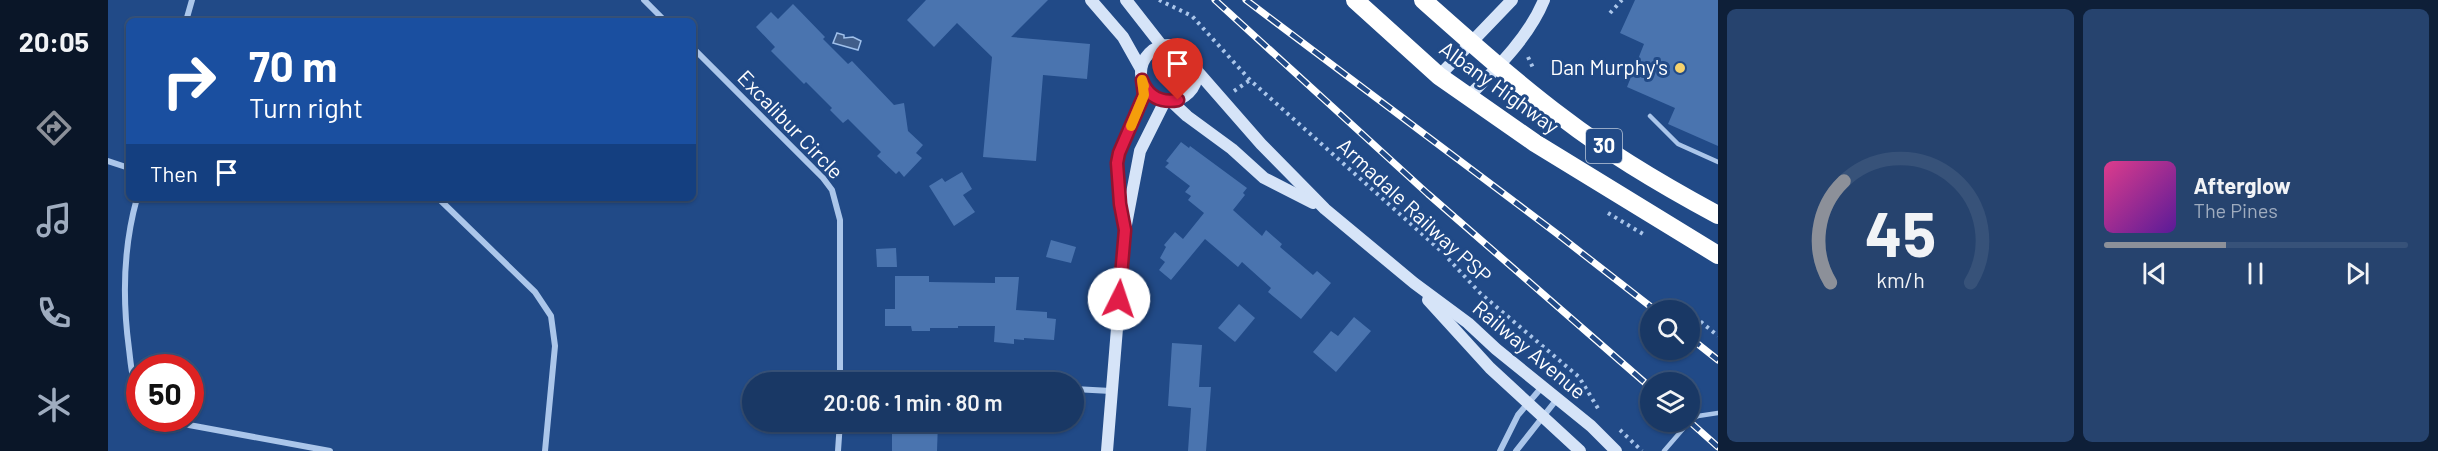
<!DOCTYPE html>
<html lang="en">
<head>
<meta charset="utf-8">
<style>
  :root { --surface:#193865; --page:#26436e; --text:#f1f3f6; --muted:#9facbf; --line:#375279; --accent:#8c9099 }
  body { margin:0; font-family:Barlow,sans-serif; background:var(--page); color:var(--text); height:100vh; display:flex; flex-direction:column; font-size:22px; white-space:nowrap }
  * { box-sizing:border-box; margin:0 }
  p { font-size:20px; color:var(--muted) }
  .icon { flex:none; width:33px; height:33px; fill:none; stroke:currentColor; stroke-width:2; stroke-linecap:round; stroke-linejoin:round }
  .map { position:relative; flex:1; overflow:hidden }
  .details { display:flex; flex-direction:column; gap:9px; padding:9px; background:#0e1f38; width:720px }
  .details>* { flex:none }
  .banner { position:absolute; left:18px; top:18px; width:570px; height:183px; border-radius:9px; box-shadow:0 2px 4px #0004,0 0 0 2px var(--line); background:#1a4fa0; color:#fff; overflow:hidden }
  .tools { position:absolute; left:1532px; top:300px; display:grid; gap:12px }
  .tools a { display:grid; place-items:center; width:60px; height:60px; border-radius:50%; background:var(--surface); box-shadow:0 2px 4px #0004,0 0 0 2px var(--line); font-size:30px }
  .speed { position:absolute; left:18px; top:354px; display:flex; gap:12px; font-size:30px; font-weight:700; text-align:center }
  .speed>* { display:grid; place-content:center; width:78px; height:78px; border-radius:50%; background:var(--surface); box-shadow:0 2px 4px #0004,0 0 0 2px var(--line); line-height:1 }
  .speed .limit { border:9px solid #d22; background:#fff; color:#111 }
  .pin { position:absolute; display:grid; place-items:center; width:51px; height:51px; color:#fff; margin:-62px -26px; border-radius:50% 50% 50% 0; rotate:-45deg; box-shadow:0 0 6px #0007 }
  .pin .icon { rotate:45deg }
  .me { position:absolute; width:66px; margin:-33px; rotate:4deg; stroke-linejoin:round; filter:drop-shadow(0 0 4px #0008) }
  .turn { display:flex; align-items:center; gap:21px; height:126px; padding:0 24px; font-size:27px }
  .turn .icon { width:78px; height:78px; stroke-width:2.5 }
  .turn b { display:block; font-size:42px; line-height:51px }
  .then { display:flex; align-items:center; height:57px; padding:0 24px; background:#0003; gap:12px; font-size:22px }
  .details .tile { flex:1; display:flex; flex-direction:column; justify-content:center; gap:9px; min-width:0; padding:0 21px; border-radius:9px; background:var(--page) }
  .details .dial { align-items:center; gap:0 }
  .dial svg { height:156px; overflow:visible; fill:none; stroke:var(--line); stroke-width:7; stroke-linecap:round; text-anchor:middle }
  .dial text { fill:var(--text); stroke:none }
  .song { display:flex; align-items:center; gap:18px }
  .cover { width:72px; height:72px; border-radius:9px; background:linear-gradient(135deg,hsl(330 70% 55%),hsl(270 70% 35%)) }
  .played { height:6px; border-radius:3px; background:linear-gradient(90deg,var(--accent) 40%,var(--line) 40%) }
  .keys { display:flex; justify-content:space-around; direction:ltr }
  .details .tiles { flex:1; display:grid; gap:9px; grid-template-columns:repeat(2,1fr) }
  .trip { position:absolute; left:634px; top:372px; width:342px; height:60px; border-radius:30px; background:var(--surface); box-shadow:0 2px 4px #0004,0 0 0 2px var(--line); font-weight:600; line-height:60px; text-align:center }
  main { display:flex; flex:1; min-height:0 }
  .dock { display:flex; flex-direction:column; width:108px; justify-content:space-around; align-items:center; background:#0a1628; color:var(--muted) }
  .dock .icon { width:42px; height:42px }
  .dock .on { color:var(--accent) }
  .dock b { font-size:27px; color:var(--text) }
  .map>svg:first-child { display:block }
  .water { fill:#415e8a; stroke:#9fc0eb; stroke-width:1.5 }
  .building { fill:#4a74af }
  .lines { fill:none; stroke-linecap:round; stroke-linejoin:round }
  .path { stroke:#abc6ea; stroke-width:4; stroke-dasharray:3 4.5; stroke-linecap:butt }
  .lane { stroke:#abc6ea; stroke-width:4.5 }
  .street { stroke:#abc6ea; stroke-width:6 }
  .secondary { stroke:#d6e4f8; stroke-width:12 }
  .highway { stroke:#fff; stroke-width:18 }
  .rail-casing { stroke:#fff; stroke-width:7 }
  .rail { stroke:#214a87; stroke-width:4.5; stroke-dasharray:14; stroke-linecap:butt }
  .route-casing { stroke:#92132f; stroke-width:15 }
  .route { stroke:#e11d48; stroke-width:10 }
  .slow { stroke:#f59e0b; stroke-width:10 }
  .poi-dot { fill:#f6d26d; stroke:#214a87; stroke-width:2 }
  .labels { text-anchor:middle; stroke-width:6; stroke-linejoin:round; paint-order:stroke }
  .shield { fill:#214a87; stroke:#bcc9db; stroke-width:1.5 }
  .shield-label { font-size:20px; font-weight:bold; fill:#fff }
  .poi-label { font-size:21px; fill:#fff; stroke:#214a87; text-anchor:end }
  .street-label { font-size:21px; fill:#fff; stroke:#214a87 }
</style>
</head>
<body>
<main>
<nav class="dock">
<b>20:05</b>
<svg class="icon on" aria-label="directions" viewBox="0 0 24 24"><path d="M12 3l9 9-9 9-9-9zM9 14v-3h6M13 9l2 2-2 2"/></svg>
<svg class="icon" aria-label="music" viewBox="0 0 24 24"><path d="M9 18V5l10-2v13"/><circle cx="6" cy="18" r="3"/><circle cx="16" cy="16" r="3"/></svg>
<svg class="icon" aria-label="phone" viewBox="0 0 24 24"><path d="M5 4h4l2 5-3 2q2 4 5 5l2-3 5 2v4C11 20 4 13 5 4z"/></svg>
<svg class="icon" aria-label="climate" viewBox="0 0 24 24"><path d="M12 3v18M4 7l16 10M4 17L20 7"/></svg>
</nav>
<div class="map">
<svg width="1610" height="451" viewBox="0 0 1610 451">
  <rect width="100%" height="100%" fill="#214a87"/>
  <!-- water -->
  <polygon class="water" points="729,33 736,35 736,38 745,37 753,41 750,50 725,43"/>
  <!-- building -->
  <g class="building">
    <polygon points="818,0 940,0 903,37 982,44 979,79 935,75 928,161 875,157 884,57 849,23 826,47 799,20"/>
    <polygon points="1527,0 1610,0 1610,146 1560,124 1567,108 1519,87 1536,44 1512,33"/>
    <polygon points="685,4 717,37 715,39 740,64 744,61 786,105 796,103 800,131 815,145 808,153 814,158 796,177 791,171 788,174 769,156 773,152 740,119 735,123 722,110 724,108 698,82 696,84 663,51 667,47 648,27 663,12 670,19"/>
    <polygon points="1073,142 1081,148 1082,146 1139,188 1135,193 1137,195 1125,210 1154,236 1158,230 1174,244 1172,247 1205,275 1209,271 1223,283 1193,319 1160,292 1163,288 1134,262 1130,267 1097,239 1063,280 1051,270 1057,262 1052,258 1058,247 1056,245 1067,232 1075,239 1096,213 1080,200 1083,196 1077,192 1082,186 1057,167 1061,163 1058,161"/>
    <polygon points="854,172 864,189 855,195 867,212 846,226 821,186 834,178 837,182"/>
    <polygon points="943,240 968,247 963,263 938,257"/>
    <polygon points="788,248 789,267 769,267 768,249"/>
    <polygon points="787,276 821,276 821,282 887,283 887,277 911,277 908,310 939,312 939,318 948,319 946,340 916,338 916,340 906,339 906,344 886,342 887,326 850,326 850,328 822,328 822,331 804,331 803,326 777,326 777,309 787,309"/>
    <polygon points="1131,304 1147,318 1127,342 1110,328"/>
    <polygon points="1246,317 1263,331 1228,372 1205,352 1223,331 1230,336"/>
    <polygon points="1064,343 1094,345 1091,387 1103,387 1098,451 1080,451 1083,408 1060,406"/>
    <polygon points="784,422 830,422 829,451 784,451"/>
  </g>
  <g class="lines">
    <!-- path -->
    <g class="path">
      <polyline points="1051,0 1084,16 1142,80 1334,252 1372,293 1471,377 1491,410"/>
      <polyline points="1502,13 1514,0"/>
      <polyline points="1420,57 1426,70"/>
      <polyline points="1126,91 1142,80"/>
      <polyline points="18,148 19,150"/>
      <polyline points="1500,213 1535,234"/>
      <polyline points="1578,310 1579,310"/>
      <polyline points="1581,312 1610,336"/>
      <polyline points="1512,430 1534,451"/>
    </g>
    <!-- lane -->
    <g class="lane">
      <polyline points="1542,116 1570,144 1610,162"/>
      <polyline points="1581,421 1590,416 1610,413"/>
      <polyline points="1556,451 1581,422"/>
    </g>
    <!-- street -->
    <g class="street">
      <polyline points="536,0 557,21"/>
      <polyline points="78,21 84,0"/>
      <polyline points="585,48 715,178 724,190 732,220 732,382"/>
      <polyline points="0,161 21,168"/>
      <path d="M29,198C15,248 14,297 21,349C23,364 23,379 32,393"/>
      <polyline points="330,198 427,292 443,316 447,346 437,451"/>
      <polyline points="732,380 889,382"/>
      <polyline points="966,389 1003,391"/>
      <polyline points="60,418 81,425 222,451"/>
      <polyline points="730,451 732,422"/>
      <polyline points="1392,451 1410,415 1434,387"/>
      <polyline points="1408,451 1449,399"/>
    </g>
    <!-- secondary -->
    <g class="secondary">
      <polyline points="983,0 1015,37 1033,69"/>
      <polyline points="1018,0 1054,46"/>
      <circle cx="1061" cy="73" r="28"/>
      <polyline points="1090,72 1153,144 1217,209 1306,283 1360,323 1388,349 1483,426 1508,451"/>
      <polyline points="1331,76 1404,0"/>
      <path d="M1361,96C1389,68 1421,37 1436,0"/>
      <polyline points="1063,101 1079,116 1124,149 1156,178 1205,203"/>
      <polyline points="1015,223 1009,163 1011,153 1036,95 1035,84"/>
      <polyline points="1320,300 1382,368 1472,451"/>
      <polyline points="999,451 1017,230 1032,151 1057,101"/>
    </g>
    <!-- highway -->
    <g class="highway">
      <polyline points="1247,0 1331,76 1427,143 1610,255"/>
      <path d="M1315,0C1360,40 1406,81 1455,118C1503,155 1556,186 1610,215"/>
    </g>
    <!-- rail casing -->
    <g class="rail-casing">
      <g id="rail">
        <polyline points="1107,0 1320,194 1542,387"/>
        <polyline points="1138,0 1448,233 1547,310"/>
        <polyline points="1581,337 1610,360"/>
        <polyline points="1581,421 1610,447"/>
      </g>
    </g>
    <!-- rail -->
    <use href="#rail" class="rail"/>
  </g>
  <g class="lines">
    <!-- route casing -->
    <g class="route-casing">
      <path id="route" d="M1011,299L1017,230L1012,204L1009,163L1011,153L1036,95L1034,80C1040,97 1053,103 1070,100"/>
    </g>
    <!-- route -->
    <use href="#route" class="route"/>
    <!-- slow -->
    <polyline class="slow" points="1023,126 1036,95 1034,80 1036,86"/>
  </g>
  <!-- markers -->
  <circle class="poi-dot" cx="1572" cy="68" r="6"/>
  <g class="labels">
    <!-- shield labels -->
    <rect class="shield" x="1478" y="129" width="36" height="34" rx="4.5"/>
    <g class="shield-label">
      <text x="1496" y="153">30</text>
    </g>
    <!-- poi labels -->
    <g class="poi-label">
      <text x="1560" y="75">Dan Murphy's</text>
    </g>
    <!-- street labels -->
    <g class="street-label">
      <text transform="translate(1391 88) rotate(36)" y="7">Albany Highway</text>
      <text transform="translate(682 125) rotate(46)" y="7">Excalibur Circle</text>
      <text transform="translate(1306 211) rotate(43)" y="7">Armadale Railway PSP</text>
      <text transform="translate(1421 350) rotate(40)" y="7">Railway Avenue</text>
    </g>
  </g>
</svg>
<div class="tools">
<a><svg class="icon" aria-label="search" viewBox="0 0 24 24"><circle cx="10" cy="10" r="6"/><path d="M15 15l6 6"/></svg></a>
<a><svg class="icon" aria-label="layers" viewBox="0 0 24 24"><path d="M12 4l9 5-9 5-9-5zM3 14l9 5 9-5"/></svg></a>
</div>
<div class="speed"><div class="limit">50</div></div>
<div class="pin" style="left:1070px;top:100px;background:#d93025"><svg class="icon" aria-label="arrive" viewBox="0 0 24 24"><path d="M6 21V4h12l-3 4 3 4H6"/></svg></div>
<svg class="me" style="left:1011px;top:299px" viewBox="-20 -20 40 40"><circle r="19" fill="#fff"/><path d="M0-13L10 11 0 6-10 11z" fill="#e11d48"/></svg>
<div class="trip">20:06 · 1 min · 80 m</div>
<div class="banner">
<div class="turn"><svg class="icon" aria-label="right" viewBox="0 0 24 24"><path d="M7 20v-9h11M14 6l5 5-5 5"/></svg><div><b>70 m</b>Turn right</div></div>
<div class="then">Then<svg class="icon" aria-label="arrive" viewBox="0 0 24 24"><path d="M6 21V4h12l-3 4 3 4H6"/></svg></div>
</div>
</div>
<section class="details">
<div class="tiles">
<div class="tile dial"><svg viewBox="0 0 100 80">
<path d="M14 69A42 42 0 1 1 86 69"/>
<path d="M14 69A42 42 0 0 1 21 17" stroke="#8c9099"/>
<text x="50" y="56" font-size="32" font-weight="700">45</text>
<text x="50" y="72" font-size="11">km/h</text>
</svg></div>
<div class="tile">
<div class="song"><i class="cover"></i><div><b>Afterglow</b><p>The Pines</p></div></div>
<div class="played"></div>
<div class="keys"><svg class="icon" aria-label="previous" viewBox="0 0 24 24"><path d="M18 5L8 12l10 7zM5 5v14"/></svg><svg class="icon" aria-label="pause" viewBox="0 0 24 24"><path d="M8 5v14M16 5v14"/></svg><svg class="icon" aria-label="next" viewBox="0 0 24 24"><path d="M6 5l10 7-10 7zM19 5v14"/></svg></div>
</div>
</div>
</section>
</main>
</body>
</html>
